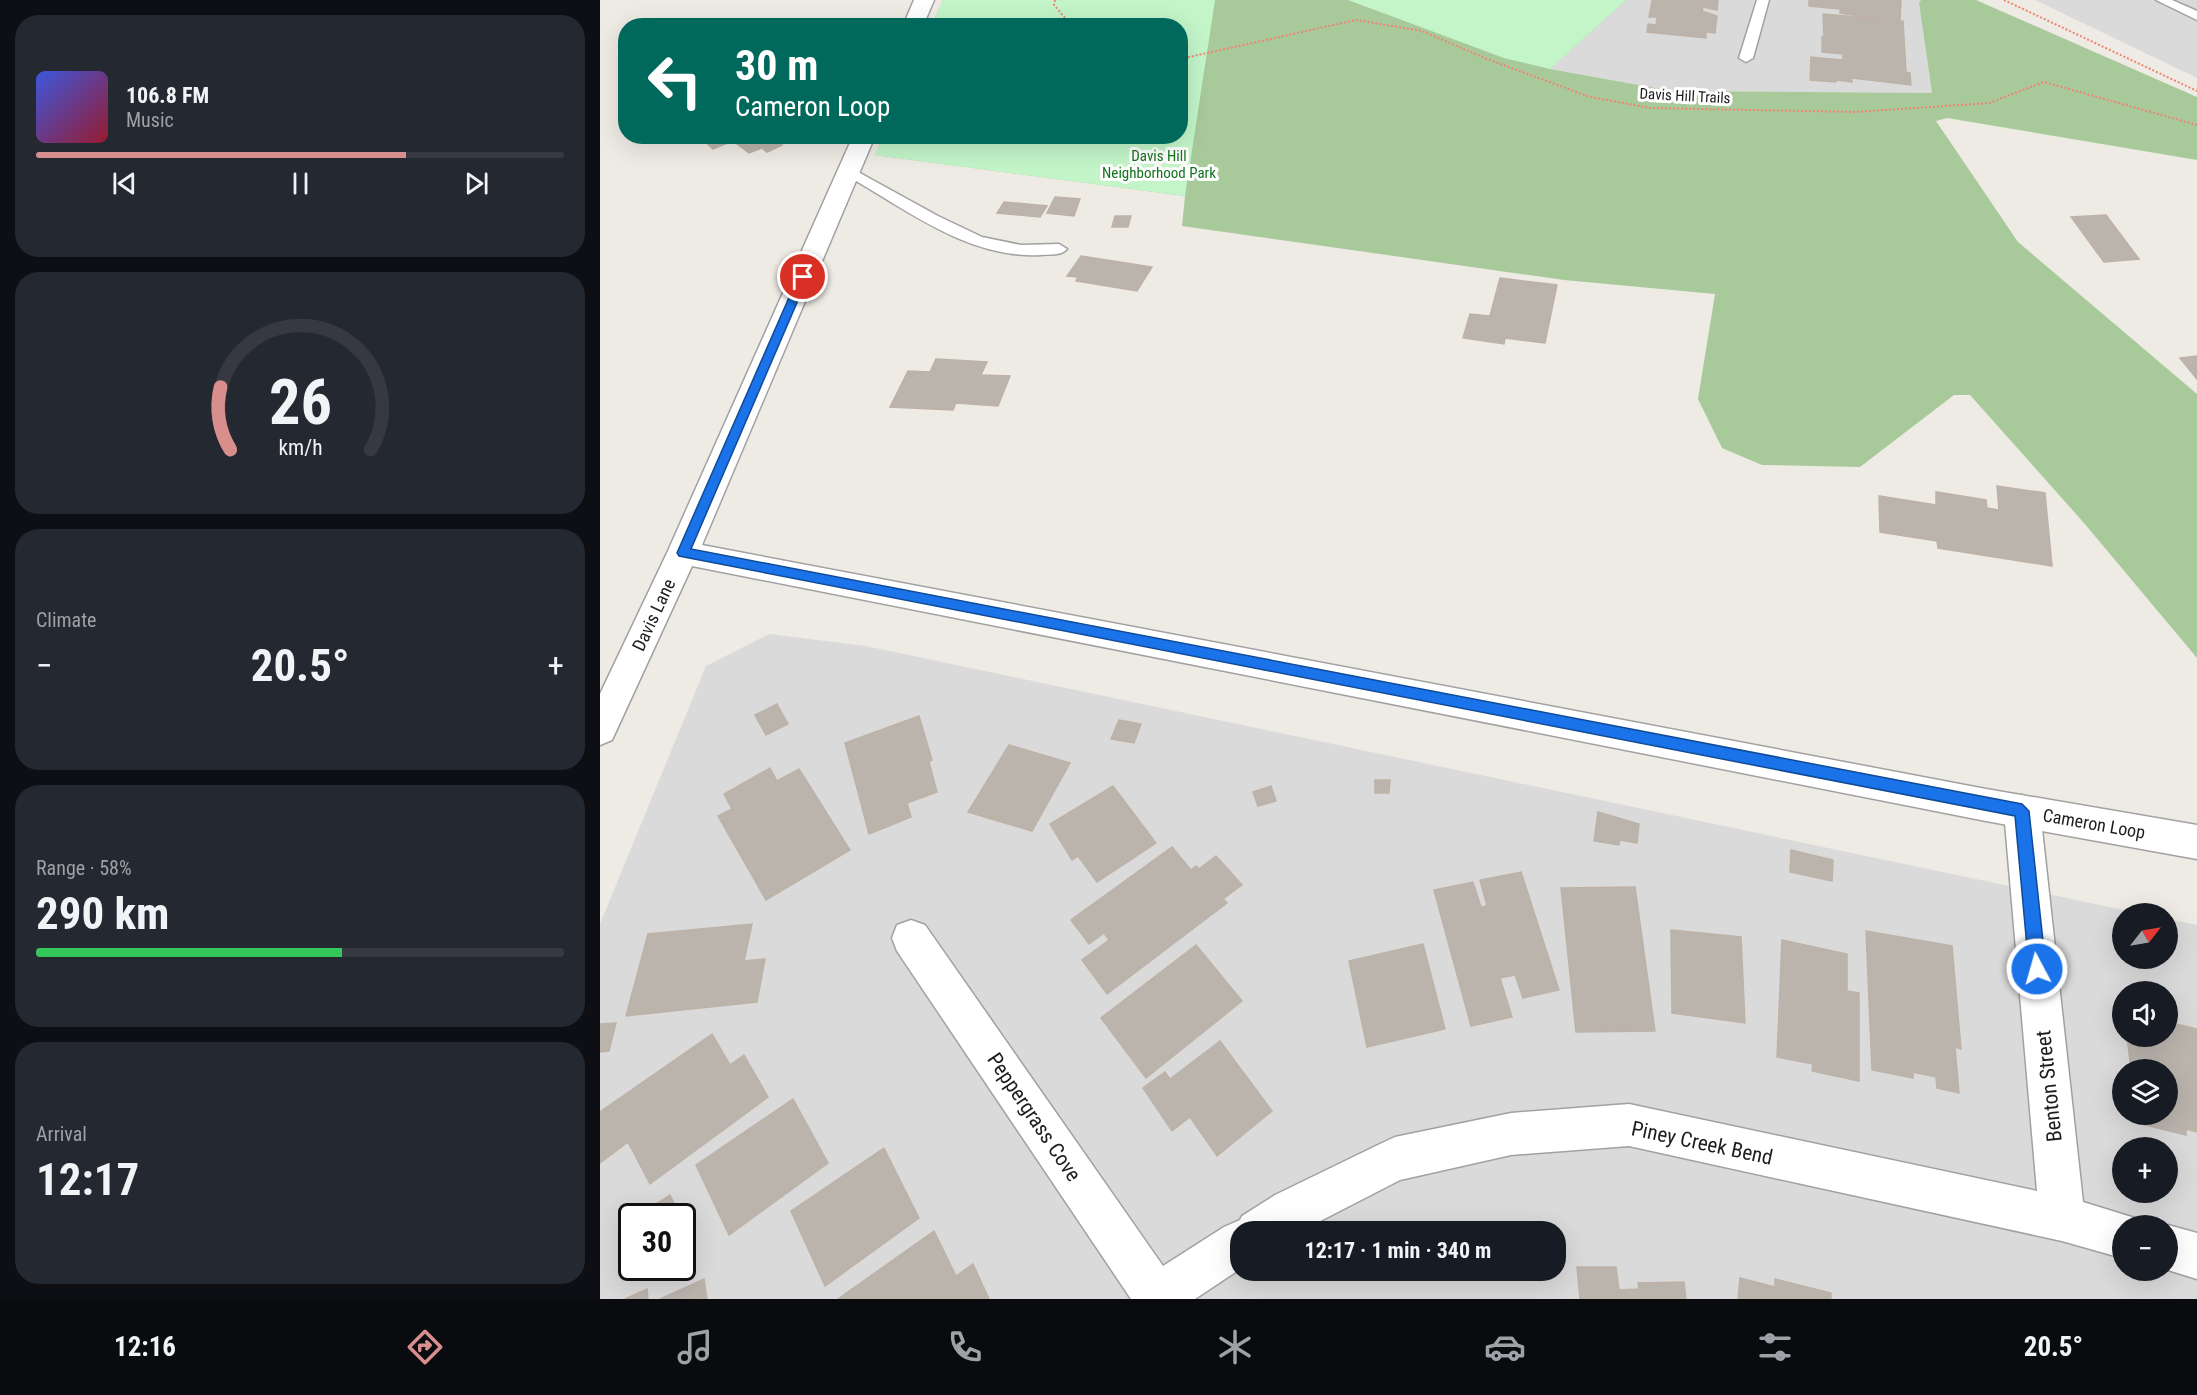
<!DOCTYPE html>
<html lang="en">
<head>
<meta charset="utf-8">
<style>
  :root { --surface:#171b24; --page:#242831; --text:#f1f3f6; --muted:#9ea1a6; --line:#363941; --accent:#d98e8e }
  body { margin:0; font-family:"Roboto Condensed",sans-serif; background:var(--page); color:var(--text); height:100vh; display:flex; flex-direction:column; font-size:22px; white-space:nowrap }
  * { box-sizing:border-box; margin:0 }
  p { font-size:20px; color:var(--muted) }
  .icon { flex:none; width:33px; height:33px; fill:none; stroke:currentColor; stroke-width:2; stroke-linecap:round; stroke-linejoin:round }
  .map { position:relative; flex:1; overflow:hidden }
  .details { display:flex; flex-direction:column; gap:15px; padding:15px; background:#0d0f14; width:600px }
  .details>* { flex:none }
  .banner { position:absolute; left:18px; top:18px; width:570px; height:126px; border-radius:24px; box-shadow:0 6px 24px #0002; background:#00695c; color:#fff; overflow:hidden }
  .needle { width:39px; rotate:59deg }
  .buttons { position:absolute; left:1512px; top:903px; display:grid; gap:12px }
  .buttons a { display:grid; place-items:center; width:66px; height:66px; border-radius:50%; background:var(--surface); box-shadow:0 6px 24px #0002; font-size:30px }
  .speed { position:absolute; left:18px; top:1203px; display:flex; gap:12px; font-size:30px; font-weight:700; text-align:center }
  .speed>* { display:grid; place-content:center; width:78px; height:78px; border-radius:50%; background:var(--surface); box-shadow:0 6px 24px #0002; line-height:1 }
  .speed .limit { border:3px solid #111; border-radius:9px; background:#fff; color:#111 }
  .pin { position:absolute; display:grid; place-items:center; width:51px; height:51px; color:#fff; margin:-26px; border:3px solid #fff; border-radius:50%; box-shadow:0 2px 6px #0007 }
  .me { position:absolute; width:66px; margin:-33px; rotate:354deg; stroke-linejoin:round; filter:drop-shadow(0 0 4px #0008) }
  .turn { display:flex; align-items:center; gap:21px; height:126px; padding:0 18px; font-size:27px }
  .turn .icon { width:78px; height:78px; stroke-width:2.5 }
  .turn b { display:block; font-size:42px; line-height:51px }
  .big { font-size:45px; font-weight:700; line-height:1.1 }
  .details .widget { flex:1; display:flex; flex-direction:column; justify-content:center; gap:9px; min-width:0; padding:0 21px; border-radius:24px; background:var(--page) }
  .details .dial { align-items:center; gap:0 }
  .dial svg { height:156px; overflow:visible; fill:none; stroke:var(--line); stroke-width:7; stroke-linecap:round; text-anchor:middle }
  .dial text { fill:var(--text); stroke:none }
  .song { display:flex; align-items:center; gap:18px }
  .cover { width:72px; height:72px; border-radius:9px; background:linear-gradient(135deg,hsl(230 70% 55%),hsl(350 70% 35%)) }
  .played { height:6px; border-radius:3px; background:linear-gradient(90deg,var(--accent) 70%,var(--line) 70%) }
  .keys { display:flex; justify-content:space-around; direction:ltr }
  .heat { display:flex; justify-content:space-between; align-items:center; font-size:33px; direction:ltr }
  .charge { height:9px; border-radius:4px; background:linear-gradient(90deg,#34c759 58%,var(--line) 0) }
  .trip { position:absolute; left:630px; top:1221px; width:336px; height:60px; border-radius:24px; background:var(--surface); box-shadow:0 6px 24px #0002; font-weight:700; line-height:60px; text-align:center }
  .menu { display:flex; height:96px; justify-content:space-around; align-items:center; background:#090b0e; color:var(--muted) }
  .menu .icon { width:42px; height:42px }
  .menu .active { color:var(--accent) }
  .menu b { font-size:27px; color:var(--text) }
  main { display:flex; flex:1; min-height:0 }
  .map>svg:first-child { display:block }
  .residential { fill:#dbdada; fill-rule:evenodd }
  .forest { fill:#a8ca9b }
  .park { fill:#c3f5c9 }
  .building { fill:#bab4ad; stroke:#beb2a7; stroke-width:1.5 }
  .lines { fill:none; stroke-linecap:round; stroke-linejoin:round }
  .service-casing { stroke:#a1a1a1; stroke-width:3 }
  .minor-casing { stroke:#a1a1a1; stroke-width:3 }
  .tertiary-casing { stroke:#a1a1a1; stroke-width:3 }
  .path { stroke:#ef8373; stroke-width:2; stroke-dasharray:2 2; stroke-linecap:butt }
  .service { fill:#fff; fill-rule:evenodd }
  .minor { fill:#fff; fill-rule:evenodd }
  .tertiary { fill:#fff; fill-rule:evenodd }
  .route { fill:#1a73e8; stroke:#114b97; stroke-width:1.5 }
  .labels { text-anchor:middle; stroke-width:6; stroke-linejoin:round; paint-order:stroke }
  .far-street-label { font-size:15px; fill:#1d1d1d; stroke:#fff }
  .far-park-label { font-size:15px; fill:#13731e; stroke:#fff }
  .street-label { font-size:18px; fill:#1d1d1d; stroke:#fff }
  .near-street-label { font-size:21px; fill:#1d1d1d; stroke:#fff }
</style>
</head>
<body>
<main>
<section class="details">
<div class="widget">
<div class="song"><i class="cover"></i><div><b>106.8 FM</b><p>Music</p></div></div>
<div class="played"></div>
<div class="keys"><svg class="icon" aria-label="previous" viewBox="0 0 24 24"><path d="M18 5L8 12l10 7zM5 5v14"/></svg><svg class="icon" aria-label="pause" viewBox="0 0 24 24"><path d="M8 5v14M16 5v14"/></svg><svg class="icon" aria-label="next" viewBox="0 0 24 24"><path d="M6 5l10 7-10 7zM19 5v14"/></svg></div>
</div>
<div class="widget dial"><svg viewBox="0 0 100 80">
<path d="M14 69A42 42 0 1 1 86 69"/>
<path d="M14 69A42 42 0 0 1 9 37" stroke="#d98e8e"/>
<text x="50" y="56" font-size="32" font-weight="700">26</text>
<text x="50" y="72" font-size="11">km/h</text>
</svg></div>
<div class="widget"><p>Climate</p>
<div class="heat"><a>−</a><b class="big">20.5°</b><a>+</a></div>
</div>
<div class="widget"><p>Range · 58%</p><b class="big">290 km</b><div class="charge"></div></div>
<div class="widget"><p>Arrival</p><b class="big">12:17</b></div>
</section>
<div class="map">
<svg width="1597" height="1299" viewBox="0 0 1597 1299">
  <rect width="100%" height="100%" fill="#eeebe4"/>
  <!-- residential -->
  <g class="residential">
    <polygon points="1026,0 1321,0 1319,3 1332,93 1072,91 950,69"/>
    <polygon points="1435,0 1597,0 1597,78"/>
    <path d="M169,634L266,646L1538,913L1522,914V958H1568V919L1597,925V1299H0V924L106,666ZM1522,992H1568V1036H1522ZM1522,1070H1568V1114H1522ZM1522,1148H1568V1192H1522ZM32,1216H82V1268H32ZM1522,1226H1568V1270H1522ZM640,1232H956V1270H640Z"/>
  </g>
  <!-- forest -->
  <polygon class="forest" points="343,0 1026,0 950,69 1072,91 1332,93 1319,3 1321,0 1376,0 1597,97 1597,160 1347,118 1336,121 1418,242 1597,394 1597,658 1484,523 1370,395 1354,395 1260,467 1162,465 1122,448 1098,399 1115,294 964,280 582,226 585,196 275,155 283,137 580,136 580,26 332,25"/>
  <!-- park -->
  <g class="park">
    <polygon points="343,0 615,0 585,196 275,155 283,137 580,136 580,26 332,25"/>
    <polygon points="748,0 1026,0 950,69 904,58"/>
  </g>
  <!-- building -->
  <g class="building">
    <polygon points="1059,0 1118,0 1117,10 1103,7 1102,11 1117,16 1115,33 1106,32 1106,38 1047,32 1048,24 1056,25 1057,17 1049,17 1052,1"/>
    <polygon points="1209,0 1301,0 1300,21 1303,21 1306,72 1310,73 1311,85 1252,78 1252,82 1236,80 1236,82 1210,80 1211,57 1243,60 1243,54 1222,52 1222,37 1224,38 1223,14 1281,19 1240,13 1240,9 1209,6"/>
    <polygon points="99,136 171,136 182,145 167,152 162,148 149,153 133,141 113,149"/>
    <polygon points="455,197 480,199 474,216 447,213"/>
    <polygon points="404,202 447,206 440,217 397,213"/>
    <polygon points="1506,215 1539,259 1504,262 1471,217"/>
    <polygon points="515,216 531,216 528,227 512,227"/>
    <polygon points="481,256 552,267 537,291 476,281 478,277 467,276"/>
    <polygon points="900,278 957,285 945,343 905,338 904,344 863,338 870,314 890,316"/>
    <polygon points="1597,356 1597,379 1580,358"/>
    <polygon points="336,359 387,362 381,375 410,376 398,406 356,403 353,410 290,407 308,371 330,372"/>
    <polygon points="1397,486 1445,493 1452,566 1338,548 1337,541 1280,532 1279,496 1336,505 1336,492 1386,500 1387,508 1399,510"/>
    <polygon points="177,704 188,724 166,735 155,715"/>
    <polygon points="319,716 332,760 329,762 337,792 307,803 311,817 269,834 245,743"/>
    <polygon points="519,720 541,724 534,743 511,739"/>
    <polygon points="409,745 470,763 432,831 368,812"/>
    <polygon points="170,768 177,781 199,769 250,850 166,900 118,816 132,809 124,794"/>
    <polygon points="775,780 790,780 789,793 775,793"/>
    <polygon points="513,786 556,843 497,882 478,856 472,860 450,824"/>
    <polygon points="671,786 676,801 658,806 653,792"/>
    <polygon points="998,812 1039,824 1037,843 1020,840 1019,845 994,841"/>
    <polygon points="572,847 591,870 596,866 599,869 616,856 642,885 623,899 627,903 507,994 482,960 509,940 504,933 489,944 471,920"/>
    <polygon points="1191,850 1233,860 1232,881 1190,872"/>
    <polygon points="921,872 959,990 923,998 915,975 900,978 912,1017 871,1026 834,890 873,882 881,907 887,906 880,880"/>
    <polygon points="1035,887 1055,1031 976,1032 961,888"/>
    <polygon points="152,924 144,961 165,959 157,1002 26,1016 48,934"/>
    <polygon points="1071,930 1141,937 1145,1023 1072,1013"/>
    <polygon points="1266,931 1352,946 1361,1049 1355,1047 1359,1093 1337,1088 1336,1077 1313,1072 1313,1078 1272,1070"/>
    <polygon points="1182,940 1247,954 1247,991 1259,993 1259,1081 1212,1071 1213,1064 1177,1057"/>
    <polygon points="823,944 845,1029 767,1047 749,961"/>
    <polygon points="596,945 642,1001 546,1078 501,1018"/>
    <polygon points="1568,1022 1597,1029 1597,1132 1586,1129 1586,1135 1537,1123 1536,1114 1568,1114 1568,1070 1531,1070 1527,1036 1568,1036"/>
    <polygon points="16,1023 9,1051 0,1052 0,1024"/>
    <polygon points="112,1034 130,1065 144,1055 168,1097 50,1184 28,1142 0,1163 0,1112"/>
    <polygon points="620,1041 672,1111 617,1156 590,1117 572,1131 543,1088 565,1072 570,1079"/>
    <polygon points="193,1099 228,1163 129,1235 96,1165"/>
    <polygon points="284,1148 319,1218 225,1286 191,1211"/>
    <polygon points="70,1195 80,1216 40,1216 39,1215"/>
    <polygon points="334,1231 356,1276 373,1264 389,1299 238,1299"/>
    <polygon points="977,1267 1016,1267 1019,1290 1039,1289 1038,1283 1084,1282 1086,1299 980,1299"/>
    <polygon points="1140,1278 1175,1287 1175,1279 1231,1293 1231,1299 1138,1299"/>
    <polygon points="104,1279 107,1299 60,1299"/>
    <polygon points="47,1289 48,1299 25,1299"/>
  </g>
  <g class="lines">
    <!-- service casing -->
    <g class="service-casing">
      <g id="service">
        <polygon points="1157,0 1169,0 1153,58 1146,62 1139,58"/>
        <polygon points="1556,0 1572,0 1597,11 1597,20"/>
        <path d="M249,167L338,216L382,237L421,245L459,244L467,249C461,256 450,254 441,255C367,259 305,208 244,174L242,171Z"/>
      </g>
    </g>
    <!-- minor casing -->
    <g class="minor-casing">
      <g id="minor">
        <polygon points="1422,795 1435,800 1440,811 1483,1202 1538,1219 1541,1226 1522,1226 1522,1258 1462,1241 1029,1146 911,1155 800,1180 699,1232 640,1232 640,1269 595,1299 531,1299 297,951 292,938 297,925 311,920 325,925 563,1266 624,1227 640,1220 642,1216 675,1195 780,1144 795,1137 911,1113 1029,1104 1437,1191 1404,811 1409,800"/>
        <polygon points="1568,1225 1597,1233 1597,1279 1568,1270"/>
      </g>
    </g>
    <!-- tertiary casing -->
    <g class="tertiary-casing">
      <g id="tertiary">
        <polygon points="314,0 334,0 323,26 303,26"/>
        <polygon points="253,136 275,136 102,545 1386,789 1597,825 1597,859 1386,821 92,566 12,740 0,745 0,694 67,553"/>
      </g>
    </g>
    <!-- path -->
    <g class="path">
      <polyline points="455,0 454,5 472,26"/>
      <polyline points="1404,0 1597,91"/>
      <polyline points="580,59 756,20 822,31 887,59 990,97 1051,108 1257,112 1389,103 1444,82 1597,125"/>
    </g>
    <!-- service -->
    <use href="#service" class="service"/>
    <!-- minor -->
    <use href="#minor" class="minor"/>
    <!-- tertiary -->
    <use href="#tertiary" class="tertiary"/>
  </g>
  <!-- route -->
  <polygon class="route" points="203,274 208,277 91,549 1422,804 1429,811 1446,969 1443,975 1437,977 1432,975 1429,969 1415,816 79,556 77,553 198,277"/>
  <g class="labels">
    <!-- far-street labels -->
    <g class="far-street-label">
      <text transform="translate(1085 96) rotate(3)" y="5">Davis Hill Trails</text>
    </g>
    <!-- far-park labels -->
    <g class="far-park-label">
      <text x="559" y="161">Davis Hill<tspan x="559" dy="17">Neighborhood Park</tspan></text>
    </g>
    <!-- street labels -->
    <g class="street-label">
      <text transform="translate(54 615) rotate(-65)" y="6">Davis Lane</text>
      <text transform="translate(1494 824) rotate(10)" y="6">Cameron Loop</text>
    </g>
    <!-- near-street labels -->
    <g class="near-street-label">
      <text transform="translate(1449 1086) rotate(-96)" y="7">Benton Street</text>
      <text transform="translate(434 1117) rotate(56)" y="7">Peppergrass Cove</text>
      <text transform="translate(1102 1143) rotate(12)" y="7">Piney Creek Bend</text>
    </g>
  </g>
</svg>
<div class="buttons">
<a><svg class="needle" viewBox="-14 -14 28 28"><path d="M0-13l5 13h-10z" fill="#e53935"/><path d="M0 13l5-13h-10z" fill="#9ea1a6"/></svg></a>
<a><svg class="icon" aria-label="sound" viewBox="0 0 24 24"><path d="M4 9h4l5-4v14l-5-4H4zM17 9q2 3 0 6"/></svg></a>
<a><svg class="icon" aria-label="layers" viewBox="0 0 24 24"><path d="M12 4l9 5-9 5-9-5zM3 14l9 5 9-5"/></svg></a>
<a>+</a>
<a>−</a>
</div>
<div class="speed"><div class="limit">30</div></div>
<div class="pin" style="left:203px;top:277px;background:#d93025"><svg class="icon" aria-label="arrive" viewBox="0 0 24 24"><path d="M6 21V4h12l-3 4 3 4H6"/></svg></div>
<svg class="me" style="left:1437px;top:969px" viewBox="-20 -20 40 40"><circle r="17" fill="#1a73e8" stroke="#fff" stroke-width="3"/><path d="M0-11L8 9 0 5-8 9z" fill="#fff"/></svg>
<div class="trip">12:17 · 1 min · 340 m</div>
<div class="banner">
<div class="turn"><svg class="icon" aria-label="left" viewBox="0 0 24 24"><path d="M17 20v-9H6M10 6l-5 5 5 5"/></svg><div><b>30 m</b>Cameron Loop</div></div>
</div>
</div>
</main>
<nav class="menu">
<b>12:16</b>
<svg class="icon active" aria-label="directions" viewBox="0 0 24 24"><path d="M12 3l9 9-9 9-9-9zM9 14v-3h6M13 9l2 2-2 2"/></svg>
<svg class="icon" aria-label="music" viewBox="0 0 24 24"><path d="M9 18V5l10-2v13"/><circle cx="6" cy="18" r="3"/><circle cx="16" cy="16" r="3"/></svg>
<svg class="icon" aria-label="phone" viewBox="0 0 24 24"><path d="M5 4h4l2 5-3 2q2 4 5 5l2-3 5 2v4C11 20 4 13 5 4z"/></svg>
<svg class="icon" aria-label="climate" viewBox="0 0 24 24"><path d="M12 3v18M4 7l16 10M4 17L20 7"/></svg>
<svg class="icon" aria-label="car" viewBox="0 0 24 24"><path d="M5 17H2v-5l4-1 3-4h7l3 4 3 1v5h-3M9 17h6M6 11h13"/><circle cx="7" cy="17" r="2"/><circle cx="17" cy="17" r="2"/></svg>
<svg class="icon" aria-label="filters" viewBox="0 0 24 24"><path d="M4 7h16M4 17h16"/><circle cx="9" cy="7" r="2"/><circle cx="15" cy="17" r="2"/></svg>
<b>20.5°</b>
</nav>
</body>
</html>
